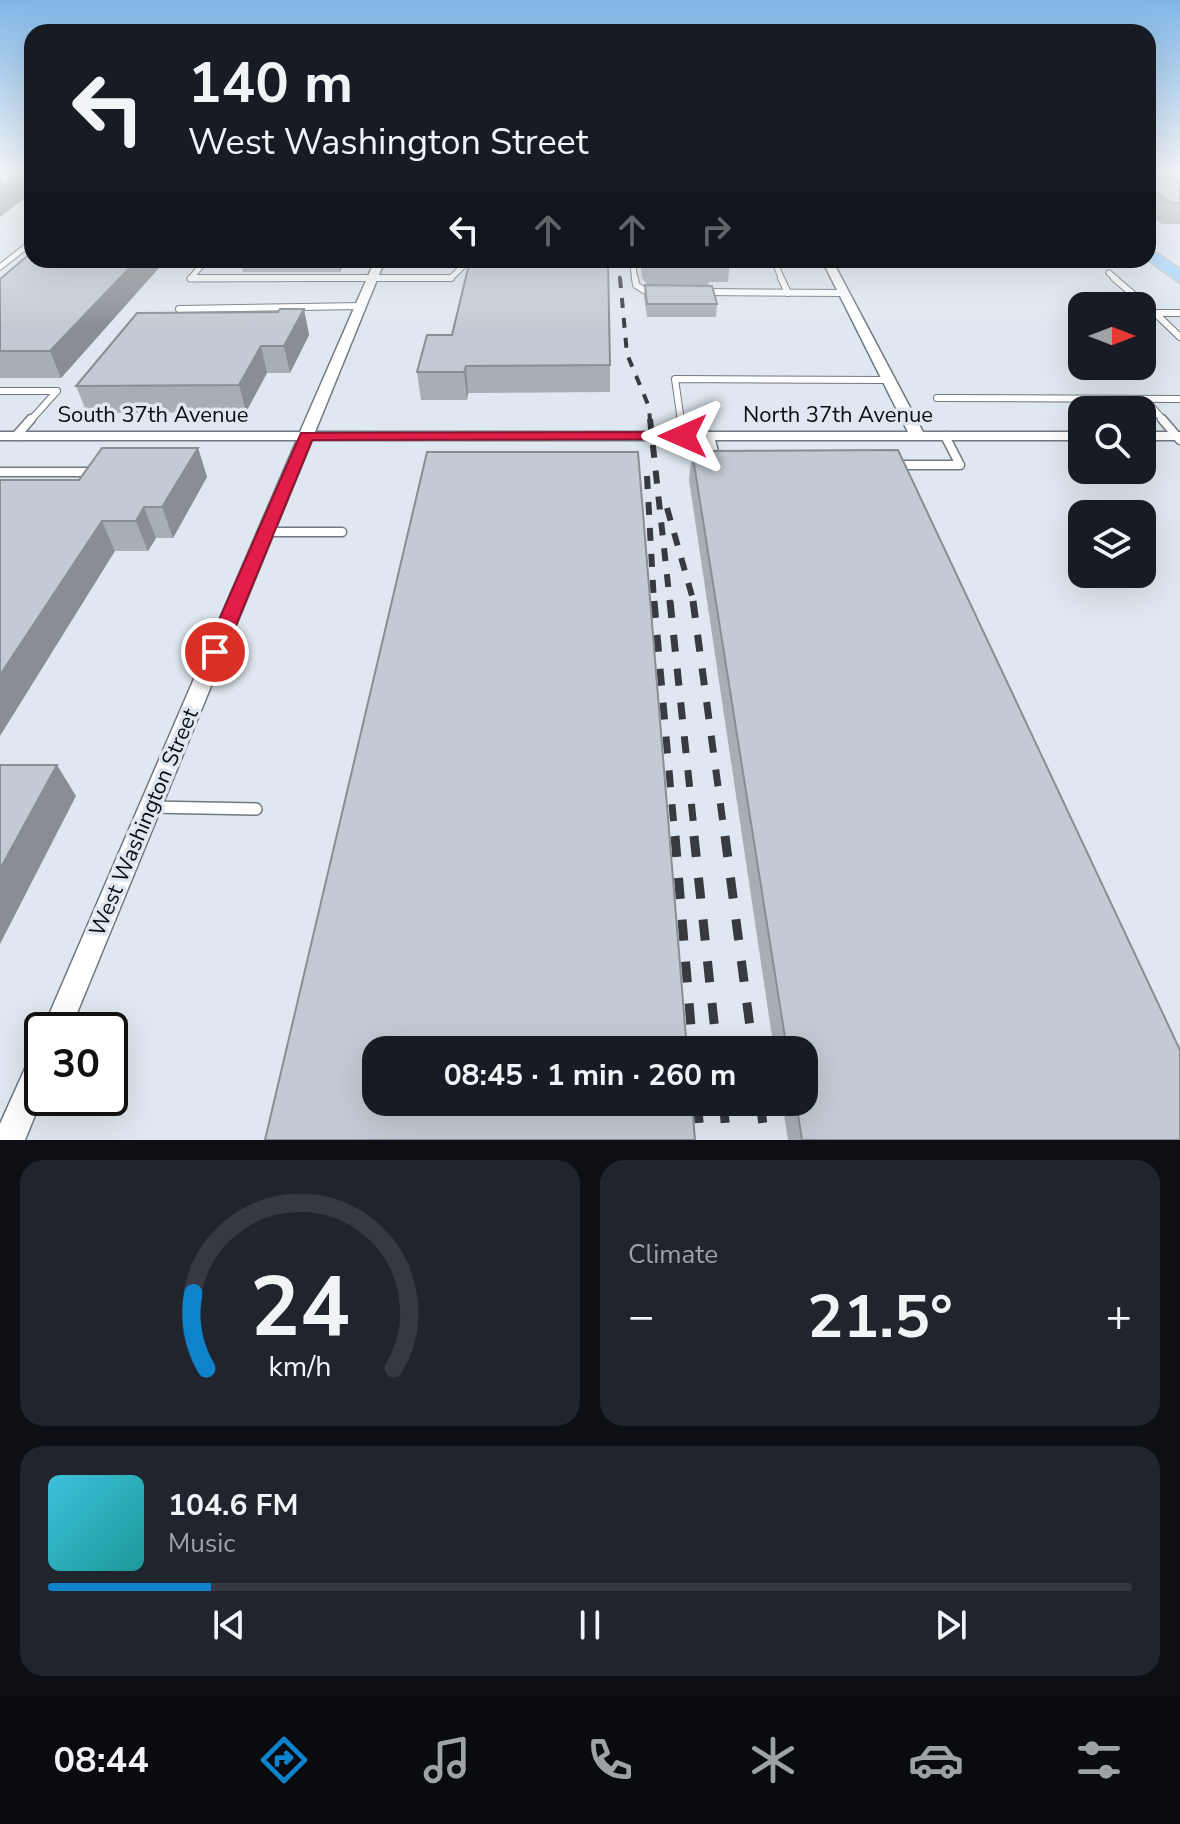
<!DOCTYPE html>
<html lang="en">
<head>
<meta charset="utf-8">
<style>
  :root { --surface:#171b24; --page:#20242c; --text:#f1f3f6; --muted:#9ea1a6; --line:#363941; --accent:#0e83cc }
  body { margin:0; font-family:"Nunito Sans",sans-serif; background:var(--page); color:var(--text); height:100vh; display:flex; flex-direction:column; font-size:30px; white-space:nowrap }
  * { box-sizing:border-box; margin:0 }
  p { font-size:26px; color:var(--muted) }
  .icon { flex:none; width:44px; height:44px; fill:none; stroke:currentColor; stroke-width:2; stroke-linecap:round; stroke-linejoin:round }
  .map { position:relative; height:1140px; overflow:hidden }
  .details { display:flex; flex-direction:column; gap:20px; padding:20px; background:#0d0f14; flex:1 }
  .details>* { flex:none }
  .hud { position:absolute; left:24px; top:24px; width:1132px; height:244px; border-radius:24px; box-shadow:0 8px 32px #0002; background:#171b24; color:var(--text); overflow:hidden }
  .needle { width:52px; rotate:90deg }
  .buttons { position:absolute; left:1068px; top:292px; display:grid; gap:16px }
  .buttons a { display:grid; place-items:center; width:88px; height:88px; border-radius:16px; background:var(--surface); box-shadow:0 8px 32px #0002; font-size:40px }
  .speed { position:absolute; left:24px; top:1012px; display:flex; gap:16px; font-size:40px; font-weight:700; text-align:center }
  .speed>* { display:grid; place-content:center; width:104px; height:104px; border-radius:50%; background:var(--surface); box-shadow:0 8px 32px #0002; line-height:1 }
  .speed .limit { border:4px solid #111; border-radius:12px; background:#fff; color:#111 }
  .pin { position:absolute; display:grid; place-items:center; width:68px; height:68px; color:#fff; margin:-34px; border:4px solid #fff; border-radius:50%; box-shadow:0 2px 8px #0007 }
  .me { position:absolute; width:88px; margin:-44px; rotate:270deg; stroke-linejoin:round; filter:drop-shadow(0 0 6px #0008) }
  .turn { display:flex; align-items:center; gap:28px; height:168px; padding:0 32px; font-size:36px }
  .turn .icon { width:104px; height:104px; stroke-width:2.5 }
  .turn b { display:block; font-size:56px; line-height:68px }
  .lanes { display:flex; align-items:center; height:76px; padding:0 32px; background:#0003; justify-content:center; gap:40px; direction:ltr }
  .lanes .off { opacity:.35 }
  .big { font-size:60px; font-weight:700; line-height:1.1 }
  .details .tile { flex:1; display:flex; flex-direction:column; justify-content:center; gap:12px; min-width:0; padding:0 28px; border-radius:24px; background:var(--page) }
  .details .dial { align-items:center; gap:0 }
  .dial svg { height:208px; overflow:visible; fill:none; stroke:var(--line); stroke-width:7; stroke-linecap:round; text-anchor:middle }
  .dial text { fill:var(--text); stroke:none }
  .song { display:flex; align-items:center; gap:24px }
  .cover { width:96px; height:96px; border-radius:12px; background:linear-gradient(135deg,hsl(190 70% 55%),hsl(180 70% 35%)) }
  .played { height:8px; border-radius:4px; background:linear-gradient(90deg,var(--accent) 15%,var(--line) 15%) }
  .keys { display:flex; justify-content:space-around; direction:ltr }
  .heat { display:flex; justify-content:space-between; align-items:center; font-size:44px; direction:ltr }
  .details .tiles { flex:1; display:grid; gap:20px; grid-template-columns:1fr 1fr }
  .tile:last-child { grid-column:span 2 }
  .trip { position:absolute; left:362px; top:1036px; width:456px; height:80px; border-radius:24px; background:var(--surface); box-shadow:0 8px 32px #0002; font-weight:700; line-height:80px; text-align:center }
  .tabs { display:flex; height:128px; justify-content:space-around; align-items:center; background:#090b0e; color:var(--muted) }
  .tabs .icon { width:56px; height:56px }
  .tabs .selected { color:var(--accent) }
  .tabs b { font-size:36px; color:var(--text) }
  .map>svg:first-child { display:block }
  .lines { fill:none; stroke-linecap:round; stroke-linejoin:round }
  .lane-far3-casing { stroke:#71787f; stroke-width:7 }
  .lane-far2-casing { stroke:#71787f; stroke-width:8 }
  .lane-far1-casing { stroke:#71787f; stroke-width:11 }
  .lane-casing { stroke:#71787f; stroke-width:14 }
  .street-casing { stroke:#71787f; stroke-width:3 }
  .primary-casing { stroke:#c5c5c6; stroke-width:3 }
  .lane-far3 { stroke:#fff; stroke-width:5 }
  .lane-far2 { stroke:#fff; stroke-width:6 }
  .lane-far1 { stroke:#fff; stroke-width:8 }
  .lane { stroke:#fff; stroke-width:11 }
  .street { fill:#fff; fill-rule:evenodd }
  .primary { fill:#a0d4fe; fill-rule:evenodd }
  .rail-far4 { stroke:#373b3f; stroke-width:3; stroke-dasharray:8 8; stroke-linecap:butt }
  .rail-far3 { stroke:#373b3f; stroke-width:4; stroke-dasharray:10 10; stroke-linecap:butt }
  .rail-far2 { stroke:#373b3f; stroke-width:6; stroke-dasharray:13 13; stroke-linecap:butt }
  .rail-far1 { stroke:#373b3f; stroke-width:7; stroke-dasharray:17 17; stroke-linecap:butt }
  .rail { stroke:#373b3f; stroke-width:9; stroke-dasharray:21 21; stroke-linecap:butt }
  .wall { fill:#a7afb5 }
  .shaded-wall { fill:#888e94 }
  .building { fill:#c2cbd3; stroke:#888e94; stroke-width:2 }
  .route { fill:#e11d48; stroke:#92132f; stroke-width:2 }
  .labels { text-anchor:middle; stroke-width:7; stroke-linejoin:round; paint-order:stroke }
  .street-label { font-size:22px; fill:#0c0f12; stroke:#dfe8f0 }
</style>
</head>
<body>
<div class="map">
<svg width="1180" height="1140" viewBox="0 0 1180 1140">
  <rect width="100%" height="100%" fill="#dfe8f0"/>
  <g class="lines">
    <!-- lane-far3 casing -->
    <g class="lane-far3-casing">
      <g id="lane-far3">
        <polyline points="206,260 190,279 451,278 462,267 460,263 428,260"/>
        <polyline points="632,260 635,280"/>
        <polyline points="774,260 782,280"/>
        <polyline points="0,267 32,242"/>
        <polyline points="1109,273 1117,280"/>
      </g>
    </g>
    <!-- lane-far2 casing -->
    <g class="lane-far2-casing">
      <g id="lane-far2">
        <polyline points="191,278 451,278"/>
        <polyline points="635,278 636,285 647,292 657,292"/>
        <polyline points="781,278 788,293"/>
        <polyline points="1114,278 1155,313"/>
        <polyline points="704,292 844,293"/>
        <polyline points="179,309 361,306"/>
        <polyline points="1180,313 1155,313 1180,337"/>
        <polyline points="0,391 57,391 30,421"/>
        <polyline points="937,398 1180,399"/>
        <polyline points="1145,399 1164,421"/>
        <polyline points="681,421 675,379 888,380"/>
      </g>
    </g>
    <!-- lane-far1 casing -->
    <g class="lane-far1-casing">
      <g id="lane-far1">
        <polyline points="681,419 683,436"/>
        <polyline points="1162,419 1180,440"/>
        <polyline points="16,436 31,419"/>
        <polyline points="710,436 716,460"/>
        <polyline points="945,436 958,461"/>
        <polyline points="892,465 960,465"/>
        <polyline points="0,472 96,472"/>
        <polyline points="266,532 342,532"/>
      </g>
    </g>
    <!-- lane casing -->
    <g class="lane-casing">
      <polyline id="lane" points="151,807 256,809"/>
    </g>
    <!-- street casing -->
    <g class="street-casing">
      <g id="street">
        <polygon points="375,260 385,260 315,432 908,432 822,260 832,260 923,432 1082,432 1082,440 312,440 70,1030 42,1031 297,440 0,440 0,432 300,432"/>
        <rect x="1142" y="432" width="38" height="8"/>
        <polygon points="42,1048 42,1098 25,1140 0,1140 0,1124 32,1053"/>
      </g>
    </g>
    <!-- primary casing -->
    <g class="primary-casing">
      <polygon id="primary" points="1148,247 1180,269 1180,283 1148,260"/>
    </g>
    <!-- lane-far3 -->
    <use href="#lane-far3" class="lane-far3"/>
    <!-- lane-far2 -->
    <use href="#lane-far2" class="lane-far2"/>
    <!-- lane-far1 -->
    <use href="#lane-far1" class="lane-far1"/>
    <!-- lane -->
    <use href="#lane" class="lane"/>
    <!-- street -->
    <use href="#street" class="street"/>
    <!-- primary -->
    <use href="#primary" class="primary"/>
    <!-- rail-far4 -->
    <polyline class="rail-far4" points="618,260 620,280"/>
    <!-- rail-far3 -->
    <polyline class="rail-far3" points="620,278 627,354 649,407 650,421"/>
    <!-- rail-far2 -->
    <g class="rail-far2">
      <polyline points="650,419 670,603"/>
      <polyline points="647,476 654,603"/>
      <polyline points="667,508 694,603"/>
    </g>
    <!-- rail-far1 -->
    <g class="rail-far1">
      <polyline points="654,601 675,838"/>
      <polyline points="670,601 695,838"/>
      <polyline points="693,601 725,838"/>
    </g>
    <!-- rail -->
    <g class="rail">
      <polyline points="675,836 693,1050"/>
      <polyline points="694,836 717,1050"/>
      <polyline points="725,836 753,1050"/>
      <polyline points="697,1102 701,1140"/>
      <polyline points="723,1102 727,1140"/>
      <polyline points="760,1102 765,1140"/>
    </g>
  </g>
  <!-- wall -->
  <g class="wall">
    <polygon points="1148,169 1180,177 1180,224 1162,224 1148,213"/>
    <polygon points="32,260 166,260 61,378 0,378 0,279"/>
    <polygon points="240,260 346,260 340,272 243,272"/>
    <polygon points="640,260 730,260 728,282 709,282 708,286 717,304 716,317 647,317 644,297 645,285 648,285 642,278"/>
    <polygon points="304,309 309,335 290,373 267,373 246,412 87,413 76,386 278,312"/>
    <polygon points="452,335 610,365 610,392 468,393 467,400 421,400 417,372"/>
    <polygon points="198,448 207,477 173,538 156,538 148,551 115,551 79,480"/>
    <polygon points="692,451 1180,1140 788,1140 782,1102 804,1102 804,1050 774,1050 689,480"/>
  </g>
  <!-- shaded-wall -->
  <g class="shaded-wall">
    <polygon points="30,169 32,169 32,193 0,217 0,189"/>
    <polygon points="137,260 166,260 61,378 50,351"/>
    <polygon points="338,260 346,260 340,272"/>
    <polygon points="304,309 309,335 290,373 284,346"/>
    <polygon points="261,346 267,373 246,412 239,385"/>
    <polygon points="466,366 468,393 467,400 464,372"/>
    <polygon points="198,448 207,477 173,538 162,507"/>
    <polygon points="144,507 156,538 148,551 136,521"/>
    <polygon points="102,521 115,551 0,736 0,675"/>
    <polygon points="57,765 76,796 0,944 0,869"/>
  </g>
  <!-- building -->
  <g class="building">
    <polygon points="0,169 30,169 0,189"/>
    <polygon points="1148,169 1168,169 1180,177 1180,203 1171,203 1148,186"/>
    <polygon points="32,252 32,260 137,260 50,351 0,351 0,279"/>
    <polygon points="470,260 602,260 602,261 608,261 610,365 466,366 464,372 417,372 427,335 452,335"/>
    <polygon points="649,260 710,260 710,262 651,262"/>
    <polygon points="645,285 712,286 717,304 647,304"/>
    <polygon points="280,309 304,309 284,346 261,346 239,385 76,386 137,313 278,312"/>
    <polygon points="102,448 198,448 162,507 144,507 136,521 102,521 0,675 0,480 79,480"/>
    <polygon points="898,450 1180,1050 1180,1140 802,1140 796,1102 804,1102 804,1050 787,1050 692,451"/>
    <polygon points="427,452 638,452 687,1050 376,1050 376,1102 692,1102 695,1140 265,1140"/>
    <polygon points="0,765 57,765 0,869"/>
  </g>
  <!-- sky -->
  <linearGradient id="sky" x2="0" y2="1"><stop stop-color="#81b6e6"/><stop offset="0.52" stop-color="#f1f5f8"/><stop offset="1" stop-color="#f1f5f8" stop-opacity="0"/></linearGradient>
  <rect width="1180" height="328" fill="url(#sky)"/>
  <!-- route -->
  <polygon class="route" points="683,432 688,433 688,439 312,440 225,652 215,659 205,652 301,433"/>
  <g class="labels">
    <!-- street labels -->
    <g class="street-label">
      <text x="153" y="422">South 37th Avenue</text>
      <text x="838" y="422">North 37th Avenue</text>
      <text transform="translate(143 822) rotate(-67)" y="8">West Washington Street</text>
    </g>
  </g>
</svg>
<div class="buttons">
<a><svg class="needle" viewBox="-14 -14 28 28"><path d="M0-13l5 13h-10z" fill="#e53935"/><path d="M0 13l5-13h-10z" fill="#9ea1a6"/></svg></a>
<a><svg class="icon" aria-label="search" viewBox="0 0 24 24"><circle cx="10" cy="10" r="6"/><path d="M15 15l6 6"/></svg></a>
<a><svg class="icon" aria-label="layers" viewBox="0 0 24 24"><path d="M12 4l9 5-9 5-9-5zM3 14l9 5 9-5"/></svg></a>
</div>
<div class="speed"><div class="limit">30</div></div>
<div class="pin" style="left:215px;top:652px;background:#d93025"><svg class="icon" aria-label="arrive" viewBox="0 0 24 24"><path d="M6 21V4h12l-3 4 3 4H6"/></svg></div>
<svg class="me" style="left:683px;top:436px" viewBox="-20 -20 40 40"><path d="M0-17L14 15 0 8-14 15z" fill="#e11d48" stroke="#fff" stroke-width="4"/></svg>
<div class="trip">08:45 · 1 min · 260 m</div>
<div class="hud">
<div class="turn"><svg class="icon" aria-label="left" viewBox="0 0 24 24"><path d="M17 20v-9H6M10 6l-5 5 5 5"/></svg><div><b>140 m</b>West Washington Street</div></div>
<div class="lanes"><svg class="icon" aria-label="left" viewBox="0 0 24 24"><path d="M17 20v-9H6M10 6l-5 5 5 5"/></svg><svg class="icon off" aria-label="ahead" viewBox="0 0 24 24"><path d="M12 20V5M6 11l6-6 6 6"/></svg><svg class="icon off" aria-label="ahead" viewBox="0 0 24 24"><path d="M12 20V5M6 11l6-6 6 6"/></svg><svg class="icon off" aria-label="right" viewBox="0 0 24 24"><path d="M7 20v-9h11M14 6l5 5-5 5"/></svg></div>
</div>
</div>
<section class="details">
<div class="tiles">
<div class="tile dial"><svg viewBox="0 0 100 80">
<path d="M14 69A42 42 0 1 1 86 69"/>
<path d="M14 69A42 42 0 0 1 9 40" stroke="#0e83cc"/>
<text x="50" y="56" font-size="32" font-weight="700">24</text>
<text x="50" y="72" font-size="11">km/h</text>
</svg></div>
<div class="tile"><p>Climate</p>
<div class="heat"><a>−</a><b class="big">21.5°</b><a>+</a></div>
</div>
<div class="tile">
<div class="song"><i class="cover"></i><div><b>104.6 FM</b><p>Music</p></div></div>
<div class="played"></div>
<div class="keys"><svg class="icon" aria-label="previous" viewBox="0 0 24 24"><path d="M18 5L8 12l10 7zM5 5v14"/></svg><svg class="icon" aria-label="pause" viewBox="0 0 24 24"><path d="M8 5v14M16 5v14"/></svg><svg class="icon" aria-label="next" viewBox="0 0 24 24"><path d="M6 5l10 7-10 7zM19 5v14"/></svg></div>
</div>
</div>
</section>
<nav class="tabs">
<b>08:44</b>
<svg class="icon selected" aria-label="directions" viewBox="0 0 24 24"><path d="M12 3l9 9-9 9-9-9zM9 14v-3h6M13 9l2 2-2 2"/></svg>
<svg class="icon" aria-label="music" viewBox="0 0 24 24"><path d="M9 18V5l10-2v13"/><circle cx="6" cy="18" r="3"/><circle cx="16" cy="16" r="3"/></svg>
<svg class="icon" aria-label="phone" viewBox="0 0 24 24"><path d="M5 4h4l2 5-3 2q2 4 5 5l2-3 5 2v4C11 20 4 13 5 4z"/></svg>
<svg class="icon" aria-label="climate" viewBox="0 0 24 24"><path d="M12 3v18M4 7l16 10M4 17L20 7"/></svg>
<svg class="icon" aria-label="car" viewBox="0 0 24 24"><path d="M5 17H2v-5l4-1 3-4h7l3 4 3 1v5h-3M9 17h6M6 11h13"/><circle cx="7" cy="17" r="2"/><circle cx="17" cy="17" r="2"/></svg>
<svg class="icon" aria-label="filters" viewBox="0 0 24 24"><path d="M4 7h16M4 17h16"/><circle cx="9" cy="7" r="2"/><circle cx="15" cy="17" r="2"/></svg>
</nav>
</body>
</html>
